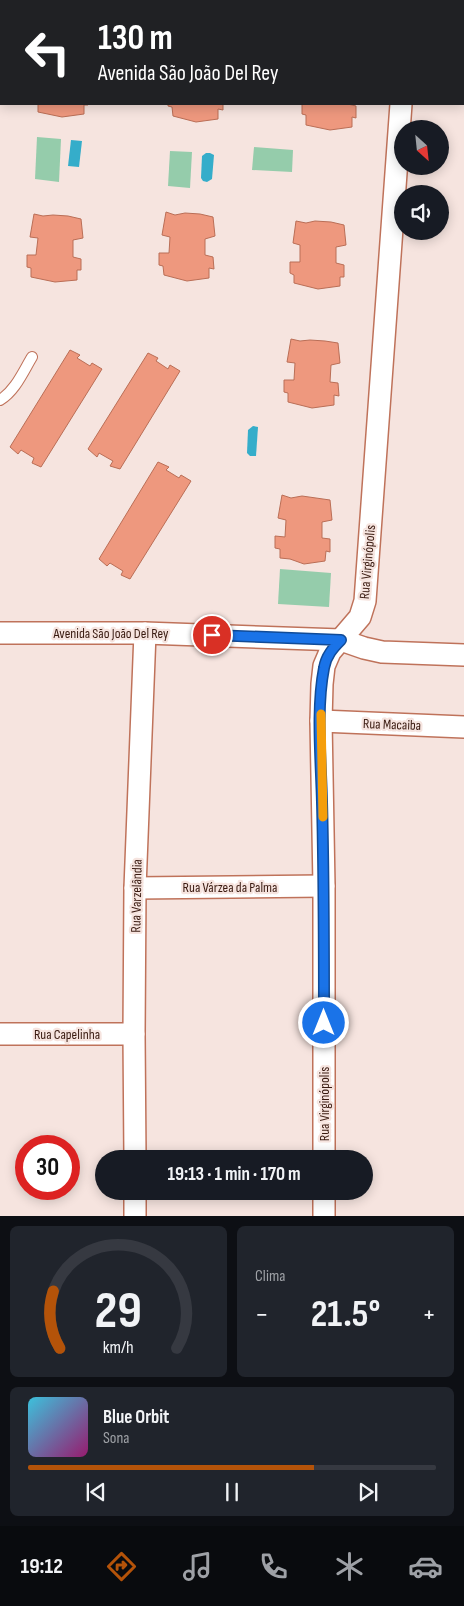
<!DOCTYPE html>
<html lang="pt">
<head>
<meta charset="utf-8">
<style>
  :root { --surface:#171b24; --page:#20242c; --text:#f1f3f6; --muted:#9ea1a6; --line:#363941; --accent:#b45309 }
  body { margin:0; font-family:"Sofia Sans Condensed",sans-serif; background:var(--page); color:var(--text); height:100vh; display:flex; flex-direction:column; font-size:19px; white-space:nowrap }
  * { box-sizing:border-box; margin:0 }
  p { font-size:16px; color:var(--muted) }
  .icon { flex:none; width:28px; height:28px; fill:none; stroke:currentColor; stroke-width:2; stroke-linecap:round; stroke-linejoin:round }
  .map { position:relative; height:1216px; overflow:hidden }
  .sheet { display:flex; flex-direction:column; gap:10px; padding:10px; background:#0d0f14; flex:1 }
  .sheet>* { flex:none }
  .hud { position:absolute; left:0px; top:0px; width:465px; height:105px; box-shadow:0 2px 12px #0003; background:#202124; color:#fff; overflow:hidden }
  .needle { width:32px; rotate:153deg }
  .buttons { position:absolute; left:394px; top:120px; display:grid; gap:10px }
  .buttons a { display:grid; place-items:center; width:55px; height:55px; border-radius:50%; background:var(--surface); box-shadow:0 2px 12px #0003; font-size:25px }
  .speed { position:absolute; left:15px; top:1135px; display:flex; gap:10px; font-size:25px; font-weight:700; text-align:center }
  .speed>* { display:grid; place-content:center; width:65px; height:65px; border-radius:50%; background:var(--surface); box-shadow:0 2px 12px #0003; line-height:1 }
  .speed .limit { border:8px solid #d22; background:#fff; color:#111 }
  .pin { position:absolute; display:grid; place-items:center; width:42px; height:42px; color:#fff; margin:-21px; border:2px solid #fff; border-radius:50%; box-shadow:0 1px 5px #0007 }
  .me { position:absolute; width:55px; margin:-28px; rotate:0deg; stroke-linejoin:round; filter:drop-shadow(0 0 4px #0008) }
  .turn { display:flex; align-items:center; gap:18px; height:105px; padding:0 15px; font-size:22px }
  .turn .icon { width:65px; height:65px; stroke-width:2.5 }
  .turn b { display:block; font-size:35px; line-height:42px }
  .big { font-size:38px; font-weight:700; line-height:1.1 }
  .sheet .card { flex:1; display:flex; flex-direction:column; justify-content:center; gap:8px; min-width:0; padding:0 18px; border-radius:8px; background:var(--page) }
  .sheet .dial { align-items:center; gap:0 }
  .dial svg { height:130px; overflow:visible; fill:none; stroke:var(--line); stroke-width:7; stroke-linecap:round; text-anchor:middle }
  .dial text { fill:var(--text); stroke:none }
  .song { display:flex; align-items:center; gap:15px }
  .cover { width:60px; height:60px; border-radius:8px; background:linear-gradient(135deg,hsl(190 70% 55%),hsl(320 70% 35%)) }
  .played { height:5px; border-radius:2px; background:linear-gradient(90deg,var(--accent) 70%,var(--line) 70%) }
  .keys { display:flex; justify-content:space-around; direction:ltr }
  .heat { display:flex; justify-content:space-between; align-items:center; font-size:28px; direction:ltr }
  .sheet .tiles { flex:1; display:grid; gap:10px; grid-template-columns:1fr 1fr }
  .card:last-child { grid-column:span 2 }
  .trip { position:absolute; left:95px; top:1150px; width:278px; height:50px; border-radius:25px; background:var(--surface); box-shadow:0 2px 12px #0003; font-weight:700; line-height:50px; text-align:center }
  .menu { display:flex; height:80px; justify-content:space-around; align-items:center; background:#090b0e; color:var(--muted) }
  .menu .icon { width:35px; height:35px }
  .menu .selected { color:var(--accent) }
  .menu b { font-size:22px; color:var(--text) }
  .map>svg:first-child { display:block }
  .green { fill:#95ccab }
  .water { fill:#35adca }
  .building { fill:#ee987e; stroke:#ba6e56 }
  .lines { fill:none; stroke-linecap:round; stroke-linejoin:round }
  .lane-casing { stroke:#bf725a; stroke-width:12 }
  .street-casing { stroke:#bf725a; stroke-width:24 }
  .secondary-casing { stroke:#bf725a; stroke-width:30 }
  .lane { stroke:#fff; stroke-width:10 }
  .street { stroke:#fff; stroke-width:21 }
  .secondary { stroke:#feede8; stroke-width:28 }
  .route-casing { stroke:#114b97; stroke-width:12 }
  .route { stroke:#1a73e8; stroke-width:9 }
  .slow { stroke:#f59e0b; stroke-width:9 }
  .labels { text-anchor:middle; stroke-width:4.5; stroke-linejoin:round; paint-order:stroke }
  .street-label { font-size:14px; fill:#391a10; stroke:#f6e4df }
</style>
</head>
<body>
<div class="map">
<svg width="464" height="1216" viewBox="0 0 464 1216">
  <rect width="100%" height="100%" fill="#f6e4df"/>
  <!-- green -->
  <g class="green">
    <polygon points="37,137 61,139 59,182 35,179"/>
    <polygon points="254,147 293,150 292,172 252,170"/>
    <polygon points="170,151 192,152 190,188 168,186"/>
    <polygon points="280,569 331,573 329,607 278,604"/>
  </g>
  <!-- water -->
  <g class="water">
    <polygon points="71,140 82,141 79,167 68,166"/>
    <polygon points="206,153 210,153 214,155 212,179 207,182 203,181 201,178 202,156"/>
    <polygon points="253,426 258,427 256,456 250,456 247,453 248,430"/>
  </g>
  <!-- building -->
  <g class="building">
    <polygon points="38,104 88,104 88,105 84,105 84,114 62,117 38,112"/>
    <polygon points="168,104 223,104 223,110 218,109 218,119 196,122 173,116 172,107 168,106"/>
    <polygon points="302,104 348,104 356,106 356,118 352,117 352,127 330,130 306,125 306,115 302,114"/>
    <polygon points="166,212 175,215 185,213 200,214 213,217 215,236 205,239 205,255 213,257 214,269 209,268 209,278 187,281 164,275 163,266 159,265 159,253 169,253 170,237 162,235"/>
    <polygon points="34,214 43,216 53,215 68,216 81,219 83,238 73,240 73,257 81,259 81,270 77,270 77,280 55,282 31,277 31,268 27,267 27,255 36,255 38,238 30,237"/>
    <polygon points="296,221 306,223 315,221 331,222 344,225 346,245 336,247 336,263 344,265 344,277 340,277 340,286 318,289 294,283 294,275 290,273 290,262 300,262 300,245 293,243"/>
    <polygon points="291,339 300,341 310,340 325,341 338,343 340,363 331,365 330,382 338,383 339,396 334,395 334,405 312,408 288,402 288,393 284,392 284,380 294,380 295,363 287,362"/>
    <polygon points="70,350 80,355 77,358 90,366 92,363 102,369 41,467 32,463 34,458 21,450 18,454 10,447"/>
    <polygon points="148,353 158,358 156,361 168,369 170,365 180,371 120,469 110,466 113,461 99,453 97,457 88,449"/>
    <polygon points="158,462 169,467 166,470 179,478 181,475 191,481 130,579 121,575 123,571 110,563 107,566 99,559"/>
    <polygon points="282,495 291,498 302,496 330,500 332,520 322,522 322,538 330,539 330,552 326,551 325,561 304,564 290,559 280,558 280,549 275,548 275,536 285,537 286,520 278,518"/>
  </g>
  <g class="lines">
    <!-- lane casing -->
    <g class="lane-casing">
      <path id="lane" d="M0,400C15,391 23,372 32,357"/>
    </g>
    <!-- street casing -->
    <g class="street-casing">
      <g id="street">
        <polyline points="0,633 145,633 341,640 364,648 382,652 464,655"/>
        <polyline points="321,721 464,727"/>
        <polyline points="135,888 324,886"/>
        <polyline points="0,1034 134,1034"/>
        <polyline points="135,1159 134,1034 135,888 145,633"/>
        <polyline points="324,1159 324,886 321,721 322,684 324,666 330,652 360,617 365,601 401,104"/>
        <polyline points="135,1191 135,1216"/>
        <polyline points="324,1191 324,1216"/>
      </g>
    </g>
    <!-- secondary casing -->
    <g class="secondary-casing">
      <g id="secondary">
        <polyline points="35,0 54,1"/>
        <polyline points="352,0 370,1"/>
        <polyline points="435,1 435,0"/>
      </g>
    </g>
    <!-- lane -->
    <use href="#lane" class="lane"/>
    <!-- street -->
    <use href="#street" class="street"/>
    <!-- secondary -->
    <use href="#secondary" class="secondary"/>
  </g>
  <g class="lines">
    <!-- route casing -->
    <g class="route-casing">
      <path id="route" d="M212,635L341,640C333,648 326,656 324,668C316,709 321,760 322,802C324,875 324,949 324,1023"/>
    </g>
    <!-- route -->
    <use href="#route" class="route"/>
    <!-- slow -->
    <polyline class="slow" points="321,714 323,817"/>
  </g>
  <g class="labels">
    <!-- street labels -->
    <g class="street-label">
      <text transform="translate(367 562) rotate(-85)" y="5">Rua Virginópolis</text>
      <text x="111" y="638">Avenida São João Del Rey</text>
      <text transform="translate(392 724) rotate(2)" y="5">Rua Macaiba</text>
      <text x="230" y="892">Rua Várzea da Palma</text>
      <text transform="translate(136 896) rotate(-89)" y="5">Rua Varzelândia</text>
      <text x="67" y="1039">Rua Capelinha</text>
      <text transform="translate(324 1104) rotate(-90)" y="5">Rua Virginópolis</text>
    </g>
  </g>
</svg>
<div class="buttons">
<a><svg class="needle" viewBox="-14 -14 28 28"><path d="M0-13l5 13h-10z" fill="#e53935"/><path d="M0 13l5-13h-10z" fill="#9ea1a6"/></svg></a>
<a><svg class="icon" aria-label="sound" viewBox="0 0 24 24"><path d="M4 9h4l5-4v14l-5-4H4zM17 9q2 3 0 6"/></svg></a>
</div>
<div class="speed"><div class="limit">30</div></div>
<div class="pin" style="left:212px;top:635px;background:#d93025"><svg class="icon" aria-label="arrive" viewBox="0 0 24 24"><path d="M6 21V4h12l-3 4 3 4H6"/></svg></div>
<svg class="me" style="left:324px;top:1023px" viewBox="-20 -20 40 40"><circle r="17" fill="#1a73e8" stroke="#fff" stroke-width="3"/><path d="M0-11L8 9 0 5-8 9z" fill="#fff"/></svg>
<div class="trip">19:13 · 1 min · 170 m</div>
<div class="hud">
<div class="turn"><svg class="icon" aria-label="left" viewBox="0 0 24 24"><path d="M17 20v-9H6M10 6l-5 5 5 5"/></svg><div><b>130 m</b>Avenida São João Del Rey</div></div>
</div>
</div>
<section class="sheet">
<div class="tiles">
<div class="card dial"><svg viewBox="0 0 100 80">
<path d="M14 69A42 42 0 1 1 86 69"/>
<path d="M14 69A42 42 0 0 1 10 34" stroke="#b45309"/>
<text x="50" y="56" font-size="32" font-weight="700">29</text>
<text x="50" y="72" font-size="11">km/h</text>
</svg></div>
<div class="card"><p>Clima</p>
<div class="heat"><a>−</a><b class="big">21.5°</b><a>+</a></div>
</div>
<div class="card">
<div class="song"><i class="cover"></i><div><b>Blue Orbit</b><p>Sona</p></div></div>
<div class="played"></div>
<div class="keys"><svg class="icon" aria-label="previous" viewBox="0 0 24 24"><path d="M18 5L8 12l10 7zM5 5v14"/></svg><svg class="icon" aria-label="pause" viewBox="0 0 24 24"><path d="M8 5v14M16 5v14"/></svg><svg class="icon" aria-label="next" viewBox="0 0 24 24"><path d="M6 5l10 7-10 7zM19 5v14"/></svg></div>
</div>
</div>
</section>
<nav class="menu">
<b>19:12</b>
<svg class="icon selected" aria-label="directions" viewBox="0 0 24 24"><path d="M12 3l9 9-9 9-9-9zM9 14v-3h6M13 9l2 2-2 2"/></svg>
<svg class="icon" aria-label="music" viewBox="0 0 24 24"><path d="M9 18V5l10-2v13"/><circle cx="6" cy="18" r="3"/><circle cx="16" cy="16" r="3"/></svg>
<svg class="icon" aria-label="phone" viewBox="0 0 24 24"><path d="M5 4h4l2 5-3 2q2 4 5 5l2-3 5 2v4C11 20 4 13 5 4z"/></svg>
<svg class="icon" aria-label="climate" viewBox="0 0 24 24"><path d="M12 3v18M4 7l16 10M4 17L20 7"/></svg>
<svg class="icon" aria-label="car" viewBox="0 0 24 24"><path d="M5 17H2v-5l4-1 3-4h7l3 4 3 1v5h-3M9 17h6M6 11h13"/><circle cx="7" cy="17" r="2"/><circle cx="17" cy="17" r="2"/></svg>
</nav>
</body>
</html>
